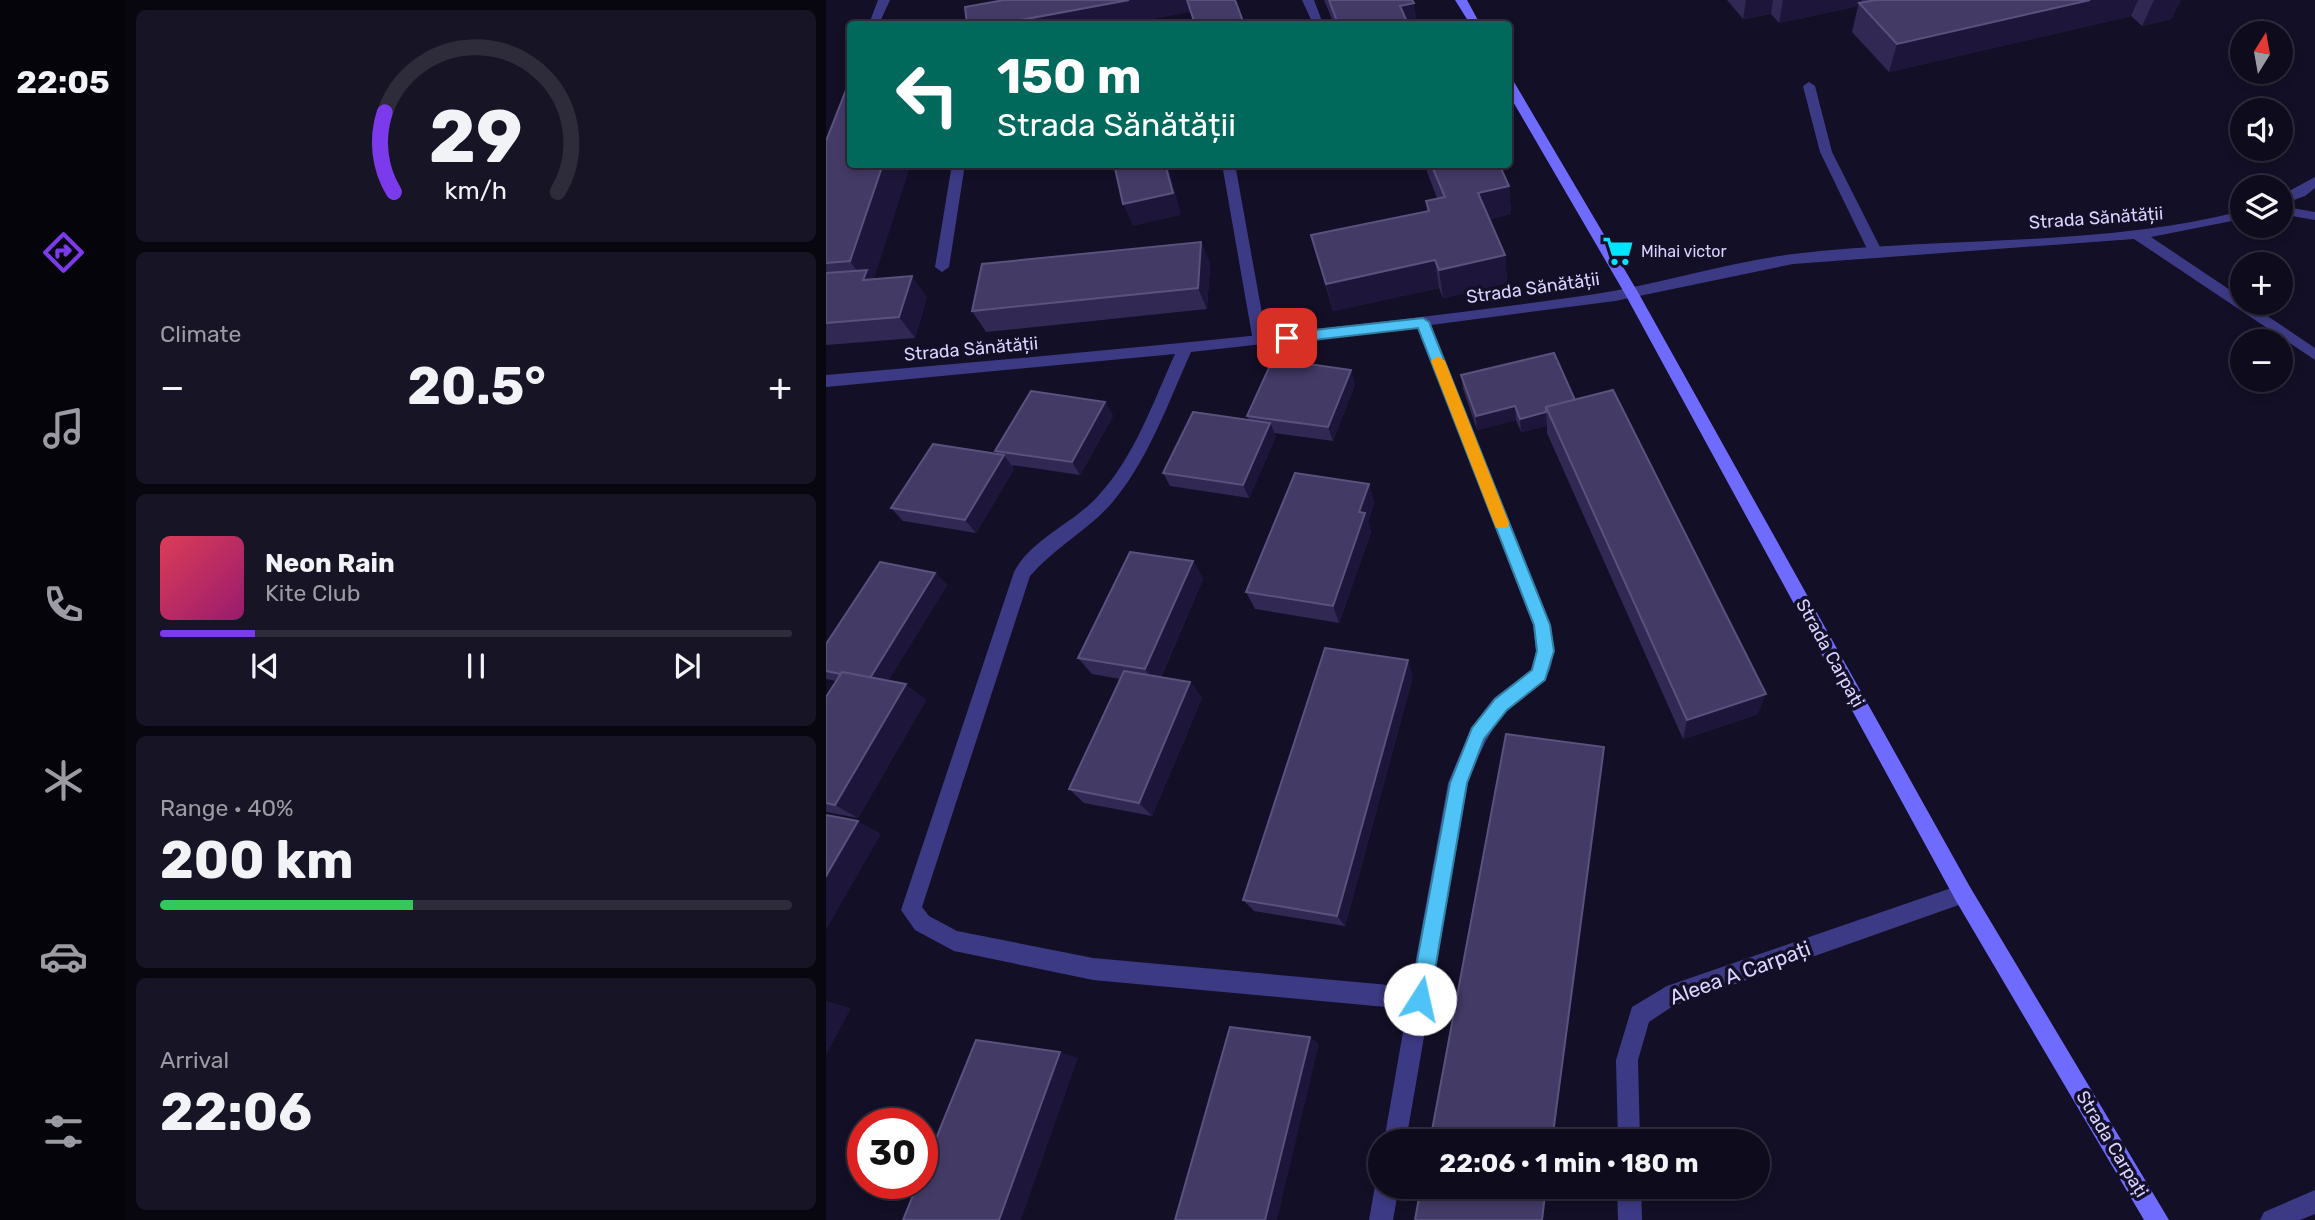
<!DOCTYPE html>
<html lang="en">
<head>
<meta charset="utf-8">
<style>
  :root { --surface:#0e0b1c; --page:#171425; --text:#f1f3f6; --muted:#9b9ba3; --line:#2e2b3b; --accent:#7c3aed }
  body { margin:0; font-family:Rubik,sans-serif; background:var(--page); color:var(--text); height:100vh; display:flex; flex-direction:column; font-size:26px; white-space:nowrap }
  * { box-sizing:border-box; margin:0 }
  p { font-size:23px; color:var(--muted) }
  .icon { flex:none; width:38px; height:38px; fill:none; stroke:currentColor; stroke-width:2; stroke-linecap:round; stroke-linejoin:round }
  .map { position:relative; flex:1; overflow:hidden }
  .sheet { display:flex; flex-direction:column; gap:10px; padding:10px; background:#08060f; width:700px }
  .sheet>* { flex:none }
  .hud { position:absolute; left:21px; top:21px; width:665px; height:147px; border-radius:7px; box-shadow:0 4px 10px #0003,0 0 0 2px var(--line); background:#00695c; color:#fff; overflow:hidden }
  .needle { width:46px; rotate:11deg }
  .controls { position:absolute; left:1404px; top:21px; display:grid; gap:14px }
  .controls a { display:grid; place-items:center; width:63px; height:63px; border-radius:50%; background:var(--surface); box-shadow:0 4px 10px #0003,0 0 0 2px var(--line); font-size:35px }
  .speed { position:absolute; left:21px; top:1108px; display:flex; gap:14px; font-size:35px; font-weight:700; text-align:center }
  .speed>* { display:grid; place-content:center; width:91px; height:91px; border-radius:50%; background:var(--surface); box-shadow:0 4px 10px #0003,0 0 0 2px var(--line); line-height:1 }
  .speed .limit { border:10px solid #d22; background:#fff; color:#111 }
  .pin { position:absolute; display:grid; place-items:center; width:60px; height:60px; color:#fff; margin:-30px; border-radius:14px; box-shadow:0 4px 10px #0006 }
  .me { position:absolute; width:77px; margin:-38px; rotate:10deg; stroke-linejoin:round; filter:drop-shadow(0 0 5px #0008) }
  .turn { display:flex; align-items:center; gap:24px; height:147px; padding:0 35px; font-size:32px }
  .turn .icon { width:91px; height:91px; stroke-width:2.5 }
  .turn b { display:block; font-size:49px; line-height:60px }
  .big { font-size:52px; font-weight:700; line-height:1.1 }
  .sheet .widget { flex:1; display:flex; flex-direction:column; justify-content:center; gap:10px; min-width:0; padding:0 24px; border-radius:10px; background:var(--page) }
  .sheet .dial { align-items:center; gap:0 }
  .dial svg { height:182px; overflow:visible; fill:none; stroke:var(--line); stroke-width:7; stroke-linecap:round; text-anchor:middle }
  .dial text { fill:var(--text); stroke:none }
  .song { display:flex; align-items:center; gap:21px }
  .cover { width:84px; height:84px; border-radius:10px; background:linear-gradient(135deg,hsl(350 70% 55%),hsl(320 70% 35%)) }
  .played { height:7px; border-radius:4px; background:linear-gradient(90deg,var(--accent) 15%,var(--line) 15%) }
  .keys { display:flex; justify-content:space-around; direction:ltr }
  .heat { display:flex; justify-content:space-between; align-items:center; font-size:38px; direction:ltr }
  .charge { height:10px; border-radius:5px; background:linear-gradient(90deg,#34c759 40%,var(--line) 0) }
  .trip { position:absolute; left:542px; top:1129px; width:402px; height:70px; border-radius:35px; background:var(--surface); box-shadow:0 4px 10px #0003,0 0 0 2px var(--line); font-weight:700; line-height:70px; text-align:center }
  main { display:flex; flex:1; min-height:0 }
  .tabs { display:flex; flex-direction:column; width:126px; justify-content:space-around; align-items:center; background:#06040b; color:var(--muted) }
  .tabs .icon { width:49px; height:49px }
  .tabs .current { color:var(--accent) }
  .tabs b { font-size:32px; color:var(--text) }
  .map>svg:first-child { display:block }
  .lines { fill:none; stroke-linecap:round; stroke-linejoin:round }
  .lane { fill:#3d3a85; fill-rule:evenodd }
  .street { fill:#3d3a85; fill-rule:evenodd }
  .secondary { fill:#6f6bff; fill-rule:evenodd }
  .wall { fill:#312854 }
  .shaded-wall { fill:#1d163a }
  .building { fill:#433a66; stroke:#5a527e; stroke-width:2 }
  .route { fill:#4fc3f7; stroke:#337fa1; stroke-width:2 }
  .slow { fill:#f59e0b }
  .labels { text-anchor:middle; stroke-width:7; stroke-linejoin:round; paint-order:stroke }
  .far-poi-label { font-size:16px; fill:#d9d4ff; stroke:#130f26; text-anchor:start }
  .street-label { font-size:18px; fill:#d9d4ff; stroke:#130f26 }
  .near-street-label { font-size:21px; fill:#d9d4ff; stroke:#130f26 }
</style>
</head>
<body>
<main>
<nav class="tabs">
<b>22:05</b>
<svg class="icon current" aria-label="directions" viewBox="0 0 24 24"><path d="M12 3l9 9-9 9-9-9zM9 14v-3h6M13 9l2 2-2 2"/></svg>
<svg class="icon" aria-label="music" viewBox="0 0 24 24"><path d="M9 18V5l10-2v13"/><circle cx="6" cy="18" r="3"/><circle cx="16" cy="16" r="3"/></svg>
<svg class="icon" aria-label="phone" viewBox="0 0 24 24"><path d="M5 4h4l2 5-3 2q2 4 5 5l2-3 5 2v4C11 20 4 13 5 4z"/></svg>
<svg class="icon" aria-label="climate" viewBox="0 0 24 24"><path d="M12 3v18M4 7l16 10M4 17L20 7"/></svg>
<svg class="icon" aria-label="car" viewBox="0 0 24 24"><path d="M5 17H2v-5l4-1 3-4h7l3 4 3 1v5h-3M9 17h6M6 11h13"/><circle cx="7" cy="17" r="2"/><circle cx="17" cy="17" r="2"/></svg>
<svg class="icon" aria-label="filters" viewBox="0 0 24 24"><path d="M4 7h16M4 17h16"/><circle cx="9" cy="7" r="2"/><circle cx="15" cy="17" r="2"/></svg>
</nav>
<section class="sheet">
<div class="widget dial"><svg viewBox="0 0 100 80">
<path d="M14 69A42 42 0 1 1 86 69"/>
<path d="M14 69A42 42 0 0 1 10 34" stroke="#7c3aed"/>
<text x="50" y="56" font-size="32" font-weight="700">29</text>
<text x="50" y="72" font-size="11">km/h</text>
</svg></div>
<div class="widget"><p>Climate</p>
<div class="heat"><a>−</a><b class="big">20.5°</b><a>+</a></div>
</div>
<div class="widget">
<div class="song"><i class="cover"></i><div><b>Neon Rain</b><p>Kite Club</p></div></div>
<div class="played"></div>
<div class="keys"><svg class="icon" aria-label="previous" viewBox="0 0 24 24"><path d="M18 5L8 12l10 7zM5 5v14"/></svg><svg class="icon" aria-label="pause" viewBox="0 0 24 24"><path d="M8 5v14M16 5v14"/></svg><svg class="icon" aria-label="next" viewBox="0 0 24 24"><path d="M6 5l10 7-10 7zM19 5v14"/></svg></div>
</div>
<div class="widget"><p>Range · 40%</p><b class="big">200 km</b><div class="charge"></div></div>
<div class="widget"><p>Arrival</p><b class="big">22:06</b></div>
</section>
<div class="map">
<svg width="1489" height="1220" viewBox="0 0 1489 1220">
  <rect width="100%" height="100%" fill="#130f26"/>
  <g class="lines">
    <!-- lane -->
    <g class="lane">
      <polygon points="476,0 488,0 497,24 487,24"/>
      <polygon points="983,82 989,86 1006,152 1057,253 1055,256 1050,258 1043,253 994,152 977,86"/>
      <polygon points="126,164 139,164 123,267 116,272 109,267"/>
      <polygon points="396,164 409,164 441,341 434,346 427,341"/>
    </g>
    <!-- street -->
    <g class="street">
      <polygon points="52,0 64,0 53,24 43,24"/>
      <polygon points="1489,177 1489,188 1479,196 1454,205 1454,196"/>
      <polygon points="1454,206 1489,212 1489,220 1454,214"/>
      <path d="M1416,211V219L1325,237L1416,298V303H1422L1489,348V360L1308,239L967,264L789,301L605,325L725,625C733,692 713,673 680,712C661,734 652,757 642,783L580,1141H558L581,1009L267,980L128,951L89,930L75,910L188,572C205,539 248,523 272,496C309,456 327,402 349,354L0,387V375C255,353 510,331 763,295C832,285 898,263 967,254C1116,236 1269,248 1416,211ZM592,327L707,625L710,651L705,670L668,698L645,728L622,783L585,987L267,958L131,931L103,916L96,907L204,576C228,548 261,531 285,504C322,461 342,403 365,352Z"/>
      <polygon points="1137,884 1144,887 1147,894 1144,901 847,1006 823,1022 812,1060 814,1141 792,1141 790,1060 806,1007 841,986"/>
      <polygon points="555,1177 555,1186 573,1186 567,1220 543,1220 549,1186"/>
      <polygon points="791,1186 815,1186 816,1220 792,1220"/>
      <polygon points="1489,1190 1489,1214 1474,1220 1434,1220 1438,1212"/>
    </g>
    <!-- secondary -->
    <g class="secondary">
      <polygon points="629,0 641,0 654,24 644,24"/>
      <polygon points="682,79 688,82 813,294 1144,887 1343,1220 1318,1220 1130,901 799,294 682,93"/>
    </g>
  </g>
  <!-- wall -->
  <g class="wall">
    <polygon points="498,0 586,0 591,24 508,24"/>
    <polygon points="901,0 1355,0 1345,19 1316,26 1305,16 1063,72 1026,32 1032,6 953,23 945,14 917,19"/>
    <polygon points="0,141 48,279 101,297 89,338 0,345"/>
    <polygon points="598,164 673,164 683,186 685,214 664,219 679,255 681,283 617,298 613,288 507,311 485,235 601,211 600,201 611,198"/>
    <polygon points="375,242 384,264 381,309 160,332 146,311"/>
    <polygon points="635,375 749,400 932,714 857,739 721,433 721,426 695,432 690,420 651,430 637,389"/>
    <polygon points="529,384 507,441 448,433 450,436 423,498 344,486 337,473 423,420 421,416"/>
    <polygon points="279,402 287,416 254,475 186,465 188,469 150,533 77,521 65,508 171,454 169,451"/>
    <polygon points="543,484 548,503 542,522 545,532 513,623 429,609 420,592"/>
    <polygon points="367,561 377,579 335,677 364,682 376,698 326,816 258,803 243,789 294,679 266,674 252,658"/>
    <polygon points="109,573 121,585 62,681 100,700 32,818 0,812 0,697 10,681 0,679 0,644"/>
    <polygon points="587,676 519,926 428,911 417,900"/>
  </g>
  <!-- shaded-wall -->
  <g class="shaded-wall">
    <polygon points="303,0 361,0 365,12 300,24 173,24"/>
    <polygon points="920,0 947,0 945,14 917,19"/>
    <polygon points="957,0 1036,0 1035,5 1033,3 1032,6 953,23"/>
    <polygon points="1264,0 1312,0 1305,16 1063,72 1071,44"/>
    <polygon points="1328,0 1355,0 1345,19 1316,26"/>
    <polygon points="588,3 591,24 576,24 574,6"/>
    <polygon points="57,164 85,164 48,279 53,301 24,261"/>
    <polygon points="339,164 342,164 355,215 307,226 297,204"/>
    <polygon points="560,164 582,164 561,169"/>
    <polygon points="683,186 685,214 655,221 652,193"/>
    <polygon points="375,242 384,264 381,309 372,288"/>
    <polygon points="679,255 681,283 617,298 613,270"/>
    <polygon points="609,260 613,288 507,311 500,284"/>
    <polygon points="86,276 101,297 89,338 73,317"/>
    <polygon points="525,370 529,384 507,441 502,427"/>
    <polygon points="279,402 287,416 254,475 246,462"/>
    <polygon points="689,406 690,420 651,430 650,416"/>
    <polygon points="720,412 721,426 695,432 694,419"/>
    <polygon points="444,423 450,436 423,498 417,485"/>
    <polygon points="178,455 188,469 150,533 139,520"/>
    <polygon points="543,484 548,503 542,522 545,532 513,623 507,606 533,512"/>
    <polygon points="367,561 377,579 331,685 319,669"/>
    <polygon points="109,573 121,585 57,690 43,679"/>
    <polygon points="582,660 587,676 519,926 511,916"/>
    <polygon points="364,682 376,698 326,816 313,803"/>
    <polygon points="80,684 100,700 32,818 9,805"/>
    <polygon points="940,694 932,714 857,739 861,720"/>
    <polygon points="778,747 777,765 727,1141 726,1141"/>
    <polygon points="32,821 55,834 0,930 0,876"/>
    <polygon points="0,1001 25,1008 0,1055"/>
    <polygon points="484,1037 493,1044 451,1220 439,1220"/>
    <polygon points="234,1052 252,1058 195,1220 173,1220"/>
    <polygon points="720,1186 721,1186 717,1220 716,1220"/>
  </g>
  <!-- building -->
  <g class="building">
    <polygon points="178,0 303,0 173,24 141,24 139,7"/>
    <polygon points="361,0 409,0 418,24 369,24"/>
    <polygon points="503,0 586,0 588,3 574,6 582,24 512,24"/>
    <polygon points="1050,0 1264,0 1071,44 1033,3"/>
    <polygon points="22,85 24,85 24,164 57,164 24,261 0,263 0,141"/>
    <polygon points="288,164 339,164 347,193 297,204"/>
    <polygon points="605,164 673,164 683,186 652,193 679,255 613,270 609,260 500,284 485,235 603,211 600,201 619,197"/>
    <polygon points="375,242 372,288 146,311 156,264"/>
    <polygon points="41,270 37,280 86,276 73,317 0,323 0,273"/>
    <polygon points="728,353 749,400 720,407 720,412 694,419 689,406 650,416 635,375"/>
    <polygon points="447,359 525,370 502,427 421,416"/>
    <polygon points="787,390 940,694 861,720 720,407"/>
    <polygon points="205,391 279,402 246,462 169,451"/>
    <polygon points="367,412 444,423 417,485 337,473"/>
    <polygon points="107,444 178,455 139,520 65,508"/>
    <polygon points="469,473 543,484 533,512 539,513 507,606 420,592"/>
    <polygon points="304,552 367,561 319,669 252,658"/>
    <polygon points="54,562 109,573 44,678 16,672 15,674 0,671 0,644"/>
    <polygon points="499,648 582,660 511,916 417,900"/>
    <polygon points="298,671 364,682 313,803 243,789"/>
    <polygon points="16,672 80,684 9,805 0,803 0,697"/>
    <polygon points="680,734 778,747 726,1141 604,1141"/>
    <polygon points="0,815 32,821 0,876"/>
    <polygon points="404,1027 484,1037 439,1220 349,1220"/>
    <polygon points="150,1040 234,1052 173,1220 77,1220 92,1183 96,1183 96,1173"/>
    <polygon points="595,1186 720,1186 716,1220 589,1220"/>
  </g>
  <!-- route -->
  <polygon class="route" points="597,318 603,322 724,625 728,651 719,680 681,710 658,739 641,783 604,999 601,1005 594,1008 587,1005 584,999 624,783 646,728 669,699 706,670 711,651 708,625 592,328 461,343 455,338 461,333"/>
  <!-- slow -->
  <polygon class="slow" points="612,356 619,361 683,523 681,528 670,528 668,523 605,361"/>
  <!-- icons -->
  <defs>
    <g id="supermarket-bare" transform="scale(2.415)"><path d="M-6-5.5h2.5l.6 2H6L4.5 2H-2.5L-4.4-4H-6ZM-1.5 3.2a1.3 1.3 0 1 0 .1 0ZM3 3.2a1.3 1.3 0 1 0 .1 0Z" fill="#00e5ff" stroke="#130f26" stroke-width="2.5" paint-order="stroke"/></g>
  </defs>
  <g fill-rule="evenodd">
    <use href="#supermarket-bare" x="792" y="251"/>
  </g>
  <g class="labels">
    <!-- far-poi labels -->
    <g class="far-poi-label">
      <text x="815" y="257">Mihai victor</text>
    </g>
    <!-- street labels -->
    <g class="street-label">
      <text transform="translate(1270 218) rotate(-4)" y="6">Strada Sănătății</text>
      <text transform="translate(707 288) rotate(-8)" y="6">Strada Sănătății</text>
      <text transform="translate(145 349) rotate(-5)" y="6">Strada Sănătății</text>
      <text transform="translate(1004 653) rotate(61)" y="6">Strada Carpați</text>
      <text transform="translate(1286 1144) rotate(59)" y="6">Strada Carpați</text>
    </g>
    <!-- near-street labels -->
    <g class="near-street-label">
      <text transform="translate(914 973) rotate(-20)" y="7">Aleea A Carpați</text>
    </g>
  </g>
</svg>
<div class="controls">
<a><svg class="needle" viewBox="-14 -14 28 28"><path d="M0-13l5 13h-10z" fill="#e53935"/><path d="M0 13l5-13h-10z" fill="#9b9ba3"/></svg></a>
<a><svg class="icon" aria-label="sound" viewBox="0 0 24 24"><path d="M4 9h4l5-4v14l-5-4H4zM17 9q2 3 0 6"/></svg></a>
<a><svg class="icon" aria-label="layers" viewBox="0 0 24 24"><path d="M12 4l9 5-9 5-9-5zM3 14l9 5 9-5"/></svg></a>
<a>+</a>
<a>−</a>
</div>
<div class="speed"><div class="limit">30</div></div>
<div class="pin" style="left:461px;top:338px;background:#d93025"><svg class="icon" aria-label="arrive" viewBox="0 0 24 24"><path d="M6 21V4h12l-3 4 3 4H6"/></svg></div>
<svg class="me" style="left:594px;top:999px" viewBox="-20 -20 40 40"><circle r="19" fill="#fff"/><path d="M0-13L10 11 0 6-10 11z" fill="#4fc3f7"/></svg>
<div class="trip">22:06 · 1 min · 180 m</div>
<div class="hud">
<div class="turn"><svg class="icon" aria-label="left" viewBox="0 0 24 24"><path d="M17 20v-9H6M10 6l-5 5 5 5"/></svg><div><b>150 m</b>Strada Sănătății</div></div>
</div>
</div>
</main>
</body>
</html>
